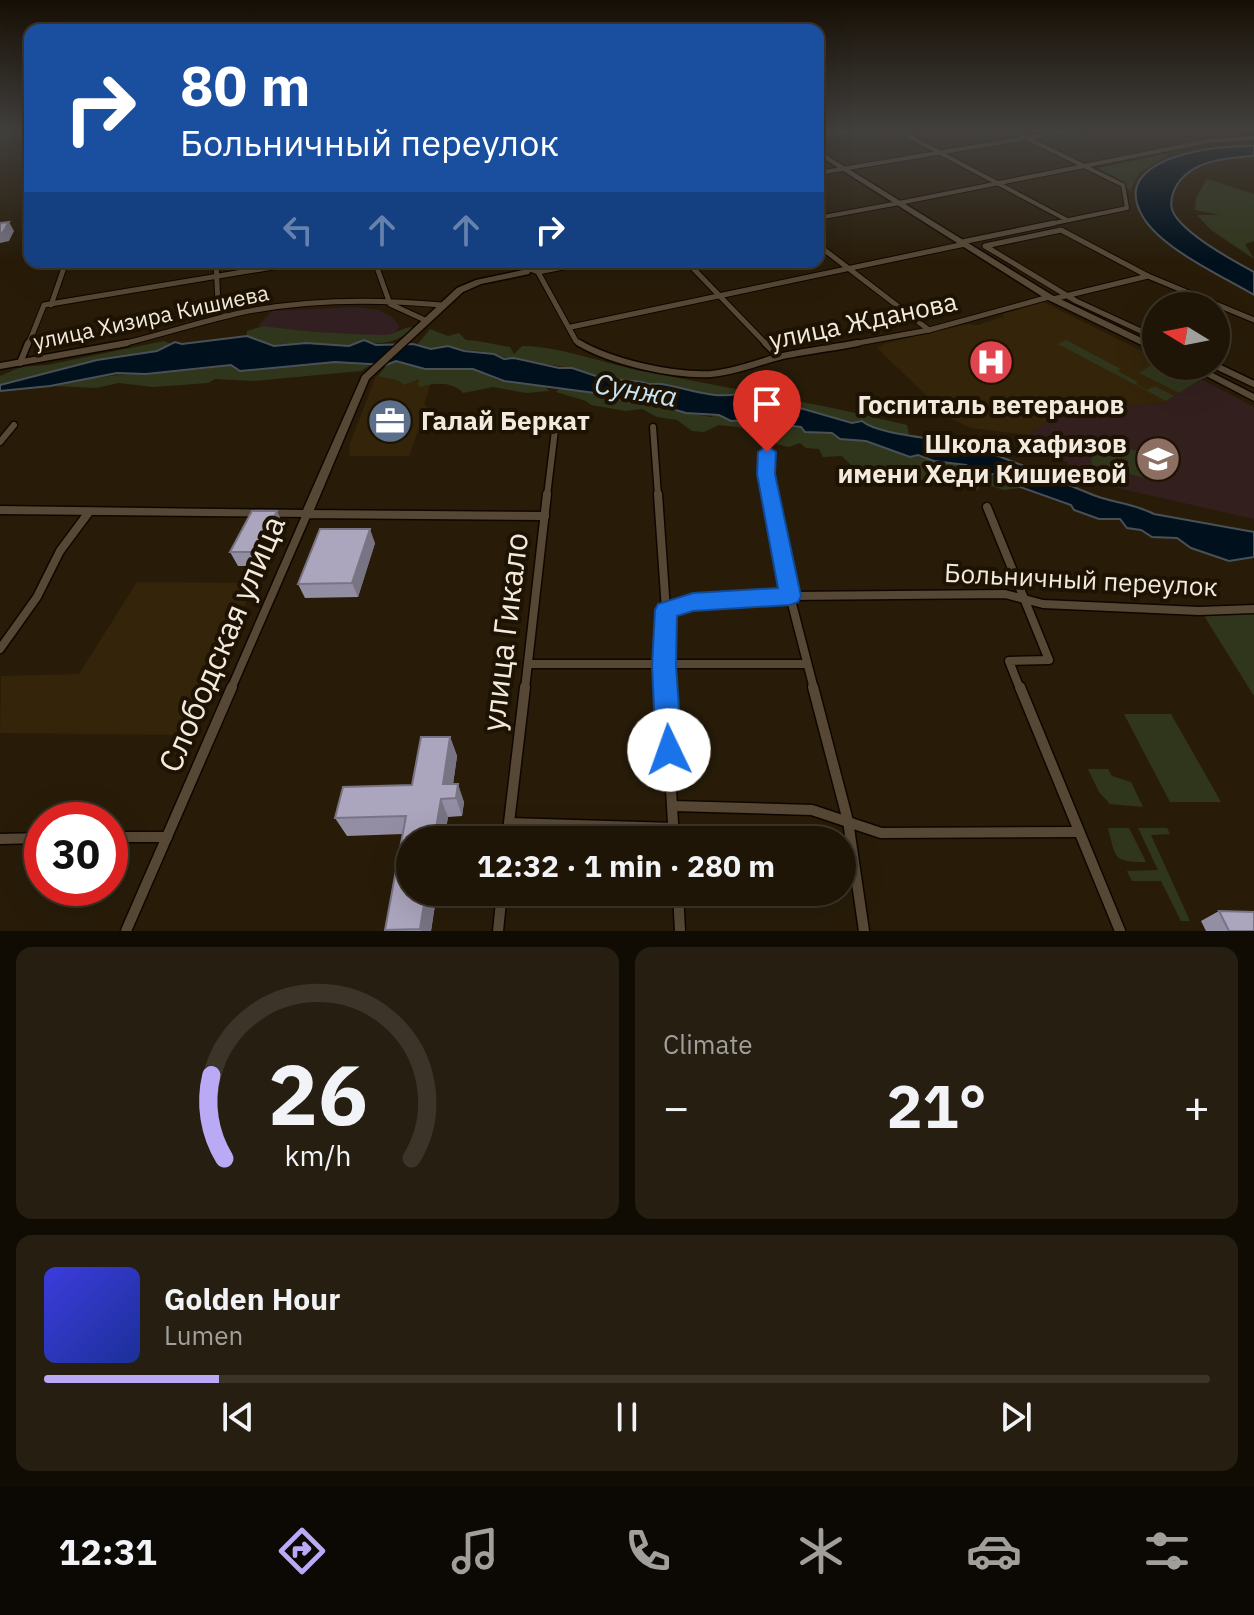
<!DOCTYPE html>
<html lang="en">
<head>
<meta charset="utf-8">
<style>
  :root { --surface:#1e1507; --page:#261e11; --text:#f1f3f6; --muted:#a19f9b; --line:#3c3428; --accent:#baaaf6 }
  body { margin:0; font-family:"IBM Plex Sans",sans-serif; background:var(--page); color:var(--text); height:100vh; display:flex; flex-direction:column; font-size:30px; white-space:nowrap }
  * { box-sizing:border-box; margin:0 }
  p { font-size:26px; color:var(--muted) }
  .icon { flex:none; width:44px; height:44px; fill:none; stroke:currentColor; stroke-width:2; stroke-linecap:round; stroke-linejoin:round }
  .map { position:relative; height:931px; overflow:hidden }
  .side { display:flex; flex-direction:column; gap:16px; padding:16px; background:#100c04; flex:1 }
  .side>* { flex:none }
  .top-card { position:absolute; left:24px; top:24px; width:800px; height:244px; border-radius:16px; box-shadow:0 8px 32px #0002,0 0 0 2px var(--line); background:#1a4fa0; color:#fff; overflow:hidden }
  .needle { width:52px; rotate:280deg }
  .controls { position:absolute; left:1142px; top:292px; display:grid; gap:16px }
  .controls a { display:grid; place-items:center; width:88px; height:88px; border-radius:50%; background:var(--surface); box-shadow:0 8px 32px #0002,0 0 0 2px var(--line); font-size:40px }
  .speed { position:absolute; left:24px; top:802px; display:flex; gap:16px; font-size:40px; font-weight:700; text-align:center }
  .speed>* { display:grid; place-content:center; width:104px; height:104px; border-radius:50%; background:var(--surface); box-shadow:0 8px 32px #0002,0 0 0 2px var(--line); line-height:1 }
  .speed .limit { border:12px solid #d22; background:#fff; color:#111 }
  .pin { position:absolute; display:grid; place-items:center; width:68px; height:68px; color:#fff; margin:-82px -34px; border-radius:50% 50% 50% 0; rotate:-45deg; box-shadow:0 0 8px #0007 }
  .pin .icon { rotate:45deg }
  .me { position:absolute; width:88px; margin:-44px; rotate:357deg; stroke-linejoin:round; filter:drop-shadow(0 0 6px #0008) }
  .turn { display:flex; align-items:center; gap:28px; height:168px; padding:0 24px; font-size:36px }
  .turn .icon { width:104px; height:104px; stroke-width:2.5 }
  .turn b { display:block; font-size:56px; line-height:68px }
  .lanes { display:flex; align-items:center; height:76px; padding:0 24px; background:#0003; justify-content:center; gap:40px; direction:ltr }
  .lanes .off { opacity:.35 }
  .big { font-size:60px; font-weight:700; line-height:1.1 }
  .side .tile { flex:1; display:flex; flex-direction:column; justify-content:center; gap:12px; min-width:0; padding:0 28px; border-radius:16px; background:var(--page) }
  .side .dial { align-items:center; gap:0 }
  .dial svg { height:208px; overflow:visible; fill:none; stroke:var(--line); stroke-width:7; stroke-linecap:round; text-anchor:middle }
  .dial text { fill:var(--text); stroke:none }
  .song { display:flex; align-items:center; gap:24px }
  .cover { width:96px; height:96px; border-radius:12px; background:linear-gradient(135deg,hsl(240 70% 55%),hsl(230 70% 35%)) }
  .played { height:8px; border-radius:4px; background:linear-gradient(90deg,var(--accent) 15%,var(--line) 15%) }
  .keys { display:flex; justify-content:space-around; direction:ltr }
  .heat { display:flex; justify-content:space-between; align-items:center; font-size:44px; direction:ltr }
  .side .tiles { flex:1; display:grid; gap:16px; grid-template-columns:1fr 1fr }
  .tile:last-child { grid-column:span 2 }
  .trip { position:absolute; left:396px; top:826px; width:460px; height:80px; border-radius:40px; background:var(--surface); box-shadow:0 8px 32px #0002,0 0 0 2px var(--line); font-weight:700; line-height:80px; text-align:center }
  .tab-bar { display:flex; height:128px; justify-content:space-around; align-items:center; background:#0c0803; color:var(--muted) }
  .tab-bar .icon { width:56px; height:56px }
  .tab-bar .active { color:var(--accent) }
  .tab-bar b { font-size:36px; color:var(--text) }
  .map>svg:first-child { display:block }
  .built { fill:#33240a }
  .industrial { fill:#321f22 }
  .education { fill:#33201e }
  .green { fill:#30361b }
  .water { fill:#00101d; stroke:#495157; stroke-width:2 }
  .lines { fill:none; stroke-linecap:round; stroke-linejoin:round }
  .street-far4-casing { stroke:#100600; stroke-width:6 }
  .street-far3-casing { stroke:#100600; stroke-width:7 }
  .street-far2-casing { stroke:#100600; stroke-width:9 }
  .street-far1-casing { stroke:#100600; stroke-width:11 }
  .street-casing { stroke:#100600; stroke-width:13 }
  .secondary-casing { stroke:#100600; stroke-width:3 }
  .street-far4 { stroke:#564835; stroke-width:4 }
  .street-far3 { stroke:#564835; stroke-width:5 }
  .street-far2 { stroke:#564835; stroke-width:6 }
  .street-far1 { stroke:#564835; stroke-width:8 }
  .street { stroke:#564835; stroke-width:10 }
  .secondary { fill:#564835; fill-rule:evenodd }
  .wall { fill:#938ea3 }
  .shaded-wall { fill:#787484 }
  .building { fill:#aba5bd; stroke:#787484; stroke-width:2 }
  .route { fill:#1a73e8; stroke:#114b97; stroke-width:2 }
  .labels { text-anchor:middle; stroke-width:8; stroke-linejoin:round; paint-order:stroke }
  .far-street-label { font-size:22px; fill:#f2eade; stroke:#1e1302 }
  .street-label { font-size:26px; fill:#f2eade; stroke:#1e1302 }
  .poi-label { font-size:26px; font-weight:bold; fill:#f2eade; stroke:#1e1302 }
  .water-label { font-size:28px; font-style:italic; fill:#c7e5f7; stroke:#1e1302 }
  .near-street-label { font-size:32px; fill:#f2eade; stroke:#1e1302 }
</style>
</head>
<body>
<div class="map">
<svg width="1254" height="931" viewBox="0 0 1254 931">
  <rect width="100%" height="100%" fill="#281c09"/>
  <!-- built -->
  <g class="built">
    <polygon points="1043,302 1156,358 1156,366 1173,366 1201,379 1163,403 1062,410 1029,435 971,428 934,411 931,400 877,348 886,343 968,324 978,325 1001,317 1004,319 1002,315 1011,309"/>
    <polygon points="433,375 424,405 427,406 409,456 349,456 350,443 376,376"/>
    <polygon points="137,582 255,583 183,735 0,733 1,676 79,674"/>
  </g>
  <!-- industrial -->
  <polygon class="industrial" points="355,307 379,310 392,317 399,326 395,335 329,335 258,326 272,311"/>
  <!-- education -->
  <polygon class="education" points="1201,379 1254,407 1254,519 1096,483 1029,435 1062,410 1163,403"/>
  <!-- green -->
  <g class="green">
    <polygon points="1170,153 1139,173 1130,191 1122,181 1098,168"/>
    <polygon points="1207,179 1254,194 1254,241 1245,244 1254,259 1211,230 1197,215 1219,215 1195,210 1196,198"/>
    <path d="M263,326C304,332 343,334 383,335C394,336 402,327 413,327C402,341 380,347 364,340L349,346L306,343L274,346L247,336V331Z"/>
    <path d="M430,329L448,336L459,333L466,340C477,340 497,345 510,347L514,354L522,346C564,347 605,364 647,372C734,389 821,404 907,425L909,434L899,435L779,402L767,404L753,397L741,399L738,394C710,399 686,387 661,384C652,383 650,386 642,382C618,386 593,372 570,368C546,363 519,362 497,355C474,347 440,352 417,345Z"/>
    <polygon points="1066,340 1121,369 1118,371 1138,382 1136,384 1147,390 1155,386 1174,396 1166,401 1058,344"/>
    <polygon points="164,341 171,344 157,351 97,360 0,385 0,376 21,367 47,365"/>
    <path d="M396,361L427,369H473L497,380L545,386L549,391L526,393L493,387L463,393C454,382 435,382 421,387L418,386L419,379L404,385L397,380L378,376L388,363Z"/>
    <path d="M335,362L372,364L361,371L254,381L215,379L208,383L153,387L119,383L96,388L53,386C65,378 81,380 95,378C140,371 186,373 231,365L240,371Z"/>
    <polygon points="1156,362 1156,366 1173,366 1201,379 1179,393 1139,373"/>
    <polygon points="559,389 595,393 630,402 645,401 672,410 711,417 719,415 734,421 775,419 785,425 799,426 808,432 832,433 840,439 866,441 930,460 966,465 984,475 1002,473 1019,488 1004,490 981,483 977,491 962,480 940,487 923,480 909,482 900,475 887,477 851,465 842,456 823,457 819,449 806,448 800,443 789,447 772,443 769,437 738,427 719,425 704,432 692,431 677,420 657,417 642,409 626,411 591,405 586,401 556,392"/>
    <polygon points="1091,440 1158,456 1162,482 1092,465"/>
    <polygon points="1254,613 1254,696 1203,614"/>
    <polygon points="1124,714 1171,714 1221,802 1170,802"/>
    <polygon points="1088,769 1108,769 1112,776 1131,782 1143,807 1110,804 1099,792"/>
    <path d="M1108,828H1129L1146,862C1113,862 1116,859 1108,828Z"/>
    <polygon points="1138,828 1167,828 1170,834 1151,835 1190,921 1181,921 1161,881 1132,881 1127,871 1158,870"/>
  </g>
  <!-- water -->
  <g class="water">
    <path d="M1254,146V156C1224,158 1185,161 1173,193C1171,200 1170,206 1173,212C1184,234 1232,260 1254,272V295C1222,276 1162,249 1143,217C1106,156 1219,145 1254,146Z"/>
    <path d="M247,336L274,346L306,343L349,346L364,340L376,345L413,344L431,349L448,346L464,351L494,354L504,359L514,358L559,368H572L602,378L642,382C650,386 652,383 661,384C687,388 711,399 738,394L741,399H764L767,404L779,402L852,423L862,421C879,436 945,438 972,447C1015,460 1054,480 1096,496C1115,503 1135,504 1154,514L1254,532V557L1229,561L1191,548L1177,538L1152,537L1141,530L1127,528L1120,519H1099L1074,510L1071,505L1006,482L1002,473L984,475L966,465L934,461L918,455L910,457L866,441L840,439L832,433L805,432L801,427L785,425L775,419L731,421L719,415L686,413L645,401L630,402L595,393L504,381L473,369H425L396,361L386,365L335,362L240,371L231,365L146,374L117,373L50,386L0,391V385L97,360L157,351L175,342L182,344Z"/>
  </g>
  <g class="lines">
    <!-- street-far4 casing -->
    <g class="street-far4-casing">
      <g id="street-far4">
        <polyline points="895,129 1067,220"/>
        <polyline points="1008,129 1123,185 1127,208 1045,225"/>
        <polyline points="818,137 865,129"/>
        <polyline points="818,173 1081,129"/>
        <polyline points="899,203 1209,141 1254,138"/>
        <polyline points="818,218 899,203"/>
      </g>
    </g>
    <!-- street-far3 casing -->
    <g class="street-far3-casing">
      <g id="street-far3">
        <polyline points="962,242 1054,223"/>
        <polyline points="818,245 929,330"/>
        <polyline points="216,262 218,303 226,316"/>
        <polyline points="375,262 390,304 427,321"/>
        <polyline points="687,262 767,345"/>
        <polyline points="530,269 538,272 588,262"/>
        <polyline points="538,272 576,341 583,345"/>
        <polyline points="1053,299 1148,276"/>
        <polyline points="51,305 66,262"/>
        <polyline points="571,327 965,244"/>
        <polyline points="1156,338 1076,301 985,246 1061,230 1148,276 1254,320"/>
        <polyline points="28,345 44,305 303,262"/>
        <path d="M118,345C161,335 202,321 244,312C309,299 376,299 442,305"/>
        <polyline points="847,345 929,330 1049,297"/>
      </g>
    </g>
    <!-- street-far2 casing -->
    <g class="street-far2-casing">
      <g id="street-far2">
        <path d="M579,343C612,362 672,376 711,374C735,372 756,363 778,357C804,351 832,348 858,343"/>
        <polyline points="765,343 779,357"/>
        <polyline points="20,363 28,343"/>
        <polyline points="0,366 127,343"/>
        <polyline points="1216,366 1254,384"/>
        <polyline points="653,427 658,496"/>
        <polyline points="0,442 14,425"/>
        <polyline points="767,452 766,474 770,496"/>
        <polyline points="547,496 555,430"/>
      </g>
    </g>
    <!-- street-far1 casing -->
    <g class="street-far1-casing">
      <g id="street-far1">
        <polyline points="658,494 666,610 665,689"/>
        <polyline points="770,494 790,596 814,689"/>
        <polyline points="987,507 1049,660 1009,661 1020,689"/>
        <polyline points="666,610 693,602 790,596 1005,594 1043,604 1199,611 1254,609"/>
        <polyline points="0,649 37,597 60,551 89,512"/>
        <polyline points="529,664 807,664"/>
        <polyline points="231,689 307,514 545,516"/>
        <polyline points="525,689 547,494"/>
      </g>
    </g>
    <!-- street casing -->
    <g class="street-casing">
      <g id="street">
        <polyline points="665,687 674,840"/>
        <polyline points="813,687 848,821 864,931"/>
        <polyline points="1020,687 1120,931"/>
        <polyline points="673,806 812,810 881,833 1079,832"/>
        <polyline points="509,823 674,828"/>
        <polyline points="110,837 167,837"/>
        <polyline points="0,839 42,838"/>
        <polyline points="507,840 525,687"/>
        <polyline points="678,892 680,931"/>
        <polyline points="126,931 232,687"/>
        <polyline points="498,931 502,892"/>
      </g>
    </g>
    <!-- secondary casing -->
    <g class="secondary-casing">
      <g id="secondary">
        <polygon points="818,150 1052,295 1156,345 1156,352 1046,299 818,155"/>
        <polygon points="528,262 536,262 529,274 481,284 463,292 369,379 311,517 0,514 0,506 303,510 362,376 457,288 476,280 523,270"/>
        <polygon points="1187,366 1199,366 1254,394 1254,401"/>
      </g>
    </g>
    <!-- street-far4 -->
    <use href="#street-far4" class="street-far4"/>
    <!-- street-far3 -->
    <use href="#street-far3" class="street-far3"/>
    <!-- street-far2 -->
    <use href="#street-far2" class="street-far2"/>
    <!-- street-far1 -->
    <use href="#street-far1" class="street-far1"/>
    <!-- street -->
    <use href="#street" class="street"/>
    <!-- secondary -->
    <use href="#secondary" class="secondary"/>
  </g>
  <!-- wall -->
  <g class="wall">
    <polygon points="284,526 264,566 238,566 230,552"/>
    <polygon points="375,543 358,597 305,598 298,584"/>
    <polygon points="450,737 457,756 453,784 464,802 462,816 448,817 444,840 410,840 437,892 431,931 385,931 403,834 347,836 335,818 412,785"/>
    <polygon points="1219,911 1254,931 1206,931 1201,921"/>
  </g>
  <!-- shaded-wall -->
  <g class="shaded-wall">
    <polygon points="9,222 14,231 9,241 0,243 0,233"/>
    <polygon points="277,511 284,526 264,566 257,552"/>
    <polygon points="370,529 375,543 358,597 352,583"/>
    <polygon points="450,737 457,756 451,799 443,784"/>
    <polygon points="458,784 464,802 462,816 456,798"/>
    <polygon points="441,799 448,817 444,840 434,840"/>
    <polygon points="426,892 437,892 431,931 421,931 420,929"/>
  </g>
  <!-- building -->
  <g class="building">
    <polygon points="9,222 3,232 0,233 0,223"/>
    <polygon points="252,511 277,511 257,552 230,552"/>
    <polygon points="320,529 370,529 352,583 298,584"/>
    <polygon points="421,737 450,737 443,784 458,784 456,798 441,799 434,840 410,840 410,892 426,892 420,929 385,930 406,816 335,818 343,787 412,785"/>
    <polygon points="1219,911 1254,912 1254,931 1229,931"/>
  </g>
  <!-- sky -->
  <linearGradient id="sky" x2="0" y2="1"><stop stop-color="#160f05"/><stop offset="0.5" stop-color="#42403e"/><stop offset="1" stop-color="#42403e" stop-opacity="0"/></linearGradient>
  <rect width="1254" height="260" fill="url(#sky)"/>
  <!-- route -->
  <polygon class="route" points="767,446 776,452 775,474 801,596 798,602 790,605 693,611 677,616 676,666 682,750 678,759 669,763 660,759 656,750 652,666 655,610 658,604 693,593 778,588 757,474 758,452"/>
  <!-- icons -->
  <defs>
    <g id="hospital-disc" transform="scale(2.3)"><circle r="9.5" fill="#e0444e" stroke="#1e1302"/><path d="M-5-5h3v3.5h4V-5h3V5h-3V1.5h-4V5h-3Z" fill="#fff"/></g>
    <g id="office-disc" transform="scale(2.3)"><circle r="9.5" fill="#5c6f8a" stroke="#1e1302"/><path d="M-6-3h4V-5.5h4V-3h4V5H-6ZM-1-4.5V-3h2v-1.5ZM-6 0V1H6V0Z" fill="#fff"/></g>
    <g id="university-disc" transform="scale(2.3)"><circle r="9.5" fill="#8d6e63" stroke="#1e1302"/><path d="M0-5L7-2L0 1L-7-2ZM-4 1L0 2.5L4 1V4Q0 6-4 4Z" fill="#fff"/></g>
  </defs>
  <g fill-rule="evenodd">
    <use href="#hospital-disc" x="991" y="362"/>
    <use href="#office-disc" x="390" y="421"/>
    <use href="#university-disc" x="1158" y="459"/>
  </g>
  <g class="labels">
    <!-- far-street labels -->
    <g class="far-street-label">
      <text transform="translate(151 317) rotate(-12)" y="8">улица Хизира Кишиева</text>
    </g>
    <!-- street labels -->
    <g class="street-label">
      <text transform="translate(863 321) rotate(-12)" y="9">улица Жданова</text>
      <text transform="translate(1081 580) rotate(3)" y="9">Больничный переулок</text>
    </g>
    <!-- poi labels -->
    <g class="poi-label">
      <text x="991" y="414">Госпиталь ветеранов</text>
      <text x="421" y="430" text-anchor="start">Галай Беркат</text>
      <text x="1127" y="453" text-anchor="end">Школа хафизов<tspan x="1127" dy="30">имени Хеди Кишиевой</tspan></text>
    </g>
    <!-- water labels -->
    <g class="water-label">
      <text transform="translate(636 390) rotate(10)" y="10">Сунжа</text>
    </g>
    <!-- near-street labels -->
    <g class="near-street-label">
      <text transform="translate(505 632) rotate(-83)" y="11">улица Гикало</text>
      <text transform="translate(222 644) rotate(-67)" y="11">Слободская улица</text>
    </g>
  </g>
</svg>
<div class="controls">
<a><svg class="needle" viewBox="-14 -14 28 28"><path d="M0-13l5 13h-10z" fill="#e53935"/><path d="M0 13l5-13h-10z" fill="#a19f9b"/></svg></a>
</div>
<div class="speed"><div class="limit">30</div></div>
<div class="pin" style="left:767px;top:452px;background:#d93025"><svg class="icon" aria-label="arrive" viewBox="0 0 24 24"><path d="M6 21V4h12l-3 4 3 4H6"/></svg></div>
<svg class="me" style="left:669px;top:750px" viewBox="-20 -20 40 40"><circle r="19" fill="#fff"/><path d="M0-13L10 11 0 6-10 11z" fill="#1a73e8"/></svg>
<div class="trip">12:32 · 1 min · 280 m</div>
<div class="top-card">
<div class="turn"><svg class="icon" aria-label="right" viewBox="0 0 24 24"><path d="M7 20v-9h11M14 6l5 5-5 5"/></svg><div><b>80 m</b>Больничный переулок</div></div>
<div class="lanes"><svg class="icon off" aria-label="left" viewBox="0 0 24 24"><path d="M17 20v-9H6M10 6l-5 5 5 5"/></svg><svg class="icon off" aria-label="ahead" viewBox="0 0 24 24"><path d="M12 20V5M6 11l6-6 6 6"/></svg><svg class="icon off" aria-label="ahead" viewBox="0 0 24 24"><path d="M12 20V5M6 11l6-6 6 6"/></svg><svg class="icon" aria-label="right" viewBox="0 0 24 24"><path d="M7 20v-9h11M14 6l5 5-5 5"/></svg></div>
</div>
</div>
<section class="side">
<div class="tiles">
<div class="tile dial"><svg viewBox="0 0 100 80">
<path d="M14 69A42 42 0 1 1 86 69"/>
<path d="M14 69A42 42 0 0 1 9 37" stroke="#baaaf6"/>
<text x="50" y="56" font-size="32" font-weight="700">26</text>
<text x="50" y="72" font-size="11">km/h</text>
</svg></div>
<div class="tile"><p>Climate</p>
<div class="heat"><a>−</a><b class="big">21°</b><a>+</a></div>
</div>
<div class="tile">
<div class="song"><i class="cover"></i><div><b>Golden Hour</b><p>Lumen</p></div></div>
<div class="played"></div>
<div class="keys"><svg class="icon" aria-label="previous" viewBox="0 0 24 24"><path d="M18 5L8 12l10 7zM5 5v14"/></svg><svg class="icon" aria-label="pause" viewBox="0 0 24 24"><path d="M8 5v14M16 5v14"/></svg><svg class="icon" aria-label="next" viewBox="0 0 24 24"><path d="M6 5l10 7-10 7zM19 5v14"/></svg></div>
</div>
</div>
</section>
<nav class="tab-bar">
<b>12:31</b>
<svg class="icon active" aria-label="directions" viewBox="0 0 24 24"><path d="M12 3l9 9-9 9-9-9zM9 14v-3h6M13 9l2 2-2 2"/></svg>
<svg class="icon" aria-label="music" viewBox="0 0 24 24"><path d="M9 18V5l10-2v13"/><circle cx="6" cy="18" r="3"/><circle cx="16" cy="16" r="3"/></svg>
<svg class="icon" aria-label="phone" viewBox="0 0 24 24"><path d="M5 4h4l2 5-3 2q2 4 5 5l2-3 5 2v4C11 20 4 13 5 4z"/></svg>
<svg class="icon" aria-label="climate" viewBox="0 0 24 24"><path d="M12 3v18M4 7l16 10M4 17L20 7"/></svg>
<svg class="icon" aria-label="car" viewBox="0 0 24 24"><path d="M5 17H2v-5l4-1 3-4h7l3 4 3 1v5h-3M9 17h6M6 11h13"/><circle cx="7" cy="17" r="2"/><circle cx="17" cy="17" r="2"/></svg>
<svg class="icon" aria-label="filters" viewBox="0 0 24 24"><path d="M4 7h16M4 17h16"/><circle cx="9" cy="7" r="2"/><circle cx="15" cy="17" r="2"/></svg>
</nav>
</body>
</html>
